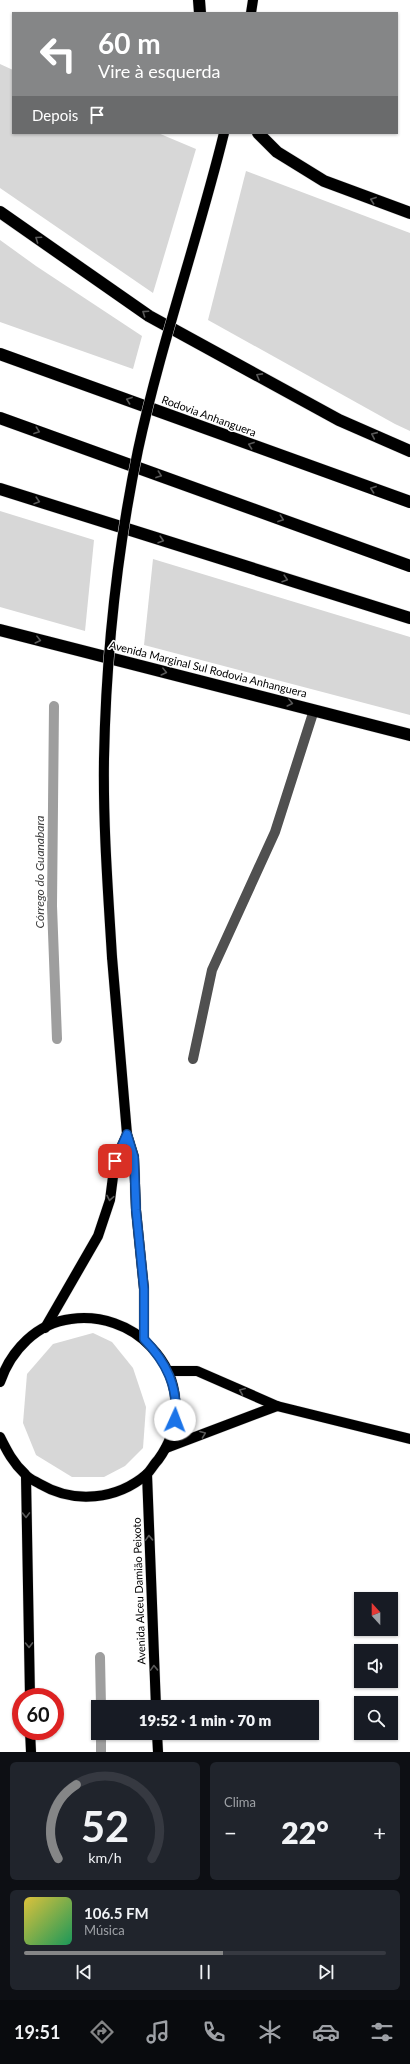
<!DOCTYPE html>
<html lang="pt">
<head>
<meta charset="utf-8">
<style>
  :root { --surface:#171b24; --page:#20242c; --text:#f1f3f6; --muted:#9ea1a6; --line:#363941; --accent:#858687 }
  body { margin:0; font-family:Lato,sans-serif; background:var(--page); color:var(--text); height:100vh; display:flex; flex-direction:column; font-size:15px; white-space:nowrap }
  * { box-sizing:border-box; margin:0 }
  p { font-size:13px; color:var(--muted) }
  .icon { flex:none; width:22px; height:22px; fill:none; stroke:currentColor; stroke-width:2; stroke-linecap:round; stroke-linejoin:round }
  .map { position:relative; height:1752px; overflow:hidden }
  .sheet { display:flex; flex-direction:column; gap:10px; padding:10px; background:#0d0f14; flex:1 }
  .sheet>* { flex:none }
  .hud { position:absolute; left:12px; top:12px; width:386px; height:122px; border-radius:0px; box-shadow:0 1px 3px #0004; background:#858687; color:#fff; overflow:hidden }
  .needle { width:26px; rotate:339deg }
  .tools { position:absolute; left:354px; top:1592px; display:grid; gap:8px }
  .tools a { display:grid; place-items:center; width:44px; height:44px; border-radius:0px; background:var(--surface); box-shadow:0 1px 3px #0004; font-size:20px }
  .speed { position:absolute; left:12px; top:1688px; display:flex; gap:8px; font-size:20px; font-weight:700; text-align:center }
  .speed>* { display:grid; place-content:center; width:52px; height:52px; border-radius:50%; background:var(--surface); box-shadow:0 1px 3px #0004; line-height:1 }
  .speed .limit { border:6px solid #d22; background:#fff; color:#111 }
  .pin { position:absolute; display:grid; place-items:center; width:34px; height:34px; color:#fff; margin:-17px; border-radius:8px; box-shadow:0 2px 6px #0006 }
  .me { position:absolute; width:44px; margin:-22px; rotate:2deg; stroke-linejoin:round; filter:drop-shadow(0 0 3px #0008) }
  .turn { display:flex; align-items:center; gap:14px; height:84px; padding:0 20px; font-size:18px }
  .turn .icon { width:52px; height:52px; stroke-width:2.5 }
  .turn b { display:block; font-size:28px; line-height:34px }
  .then { display:flex; align-items:center; height:38px; padding:0 20px; background:#0003; gap:8px; font-size:15px }
  .big { font-size:30px; font-weight:800; line-height:1.1 }
  .sheet .card { flex:1; display:flex; flex-direction:column; justify-content:center; gap:6px; min-width:0; padding:0 14px; border-radius:6px; background:var(--page) }
  .sheet .dial { align-items:center; gap:0 }
  .dial svg { height:104px; overflow:visible; fill:none; stroke:var(--line); stroke-width:7; stroke-linecap:round; text-anchor:middle }
  .dial text { fill:var(--text); stroke:none }
  .song { display:flex; align-items:center; gap:12px }
  .cover { width:48px; height:48px; border-radius:6px; background:linear-gradient(135deg,hsl(50 70% 55%),hsl(150 70% 35%)) }
  .played { height:4px; border-radius:2px; background:linear-gradient(90deg,var(--accent) 55%,var(--line) 55%) }
  .keys { display:flex; justify-content:space-around; direction:ltr }
  .heat { display:flex; justify-content:space-between; align-items:center; font-size:22px; direction:ltr }
  .sheet .tiles { flex:1; display:grid; gap:10px; grid-template-columns:1fr 1fr }
  .card:last-child { grid-column:span 2 }
  .trip { position:absolute; left:91px; top:1700px; width:228px; height:40px; border-radius:0px; background:var(--surface); box-shadow:0 1px 3px #0004; font-weight:800; line-height:40px; text-align:center }
  .tab-bar { display:flex; height:64px; justify-content:space-around; align-items:center; background:#090b0e; color:var(--muted) }
  .tab-bar .icon { width:28px; height:28px }
  .tab-bar .current { color:var(--accent) }
  .tab-bar b { font-size:18px; color:var(--text) }
  .map>svg:first-child { display:block }
  .green { fill:#d7d7d7 }
  .lines { fill:none; stroke-linecap:round; stroke-linejoin:round }
  .stream { stroke:#9e9e9e; stroke-width:10 }
  .major-casing { stroke:#dbdbdb; stroke-width:11 }
  .highway-casing { stroke:#dbdbdb; stroke-width:13 }
  .minor { stroke:#505050; stroke-width:10 }
  .major { stroke:#000; stroke-width:10 }
  .highway { stroke:#000; stroke-width:12 }
  .major-bridge-casing { stroke:#dbdbdb; stroke-width:11; stroke-linecap:butt }
  .major-bridge { stroke:#000; stroke-width:10 }
  .oneway { stroke:#595959 }
  .route-casing { stroke:#114b97; stroke-width:10 }
  .route { stroke:#1a73e8; stroke-width:7 }
  .labels { text-anchor:middle; stroke-width:3; stroke-linejoin:round; paint-order:stroke }
  .street-label { font-size:11px; fill:#000; stroke:#fff }
  .water-label { font-size:12px; font-style:italic; fill:#3f3f3f; stroke:#fff }
</style>
</head>
<body>
<div class="map">
<svg width="410" height="1752" viewBox="0 0 410 1752">
  <rect width="100%" height="100%" fill="#fff"/>
  <!-- green -->
  <g class="green">
    <polygon points="0,64 13,70 13,133 158,133 196,149 153,293 0,188"/>
    <polygon points="246,171 410,233 410,431 395,424 208,320"/>
    <polygon points="0,240 36,266 142,336 133,369 0,322"/>
    <polygon points="0,511 94,540 85,631 0,607"/>
    <polygon points="153,559 410,637 410,715 144,645"/>
    <polygon points="93,1333 112,1342 133,1368 146,1407 143,1448 125,1466 104,1477 72,1477 36,1455 23,1423 27,1374 53,1344"/>
  </g>
  <g class="lines">
    <!-- stream -->
    <g class="stream">
      <polyline points="54,706 52,906 57,1039"/>
      <polyline points="100,1657 101,1707"/>
      <polyline points="101,1733 101,1752"/>
    </g>
    <!-- major casing -->
    <g class="major-casing">
      <g id="major">
        <polyline points="251,13 253,0"/>
        <polyline points="112,957 127,1134 134,1157 136,1210 144,1289 144,1339"/>
        <polyline points="45,1328 98,1236 110,1200 115,1161 127,1134"/>
        <polyline points="168,1371 197,1371 277,1406 410,1439"/>
        <path d="M0,1382C11,1350 37,1323 71,1319C100,1315 131,1325 151,1347C181,1378 184,1425 158,1460C154,1464 151,1470 147,1474C117,1500 74,1504 40,1484C35,1481 29,1479 25,1474C13,1463 7,1451 0,1437"/>
        <polyline points="166,1448 277,1406"/>
        <polyline points="147,1474 156,1707"/>
        <polyline points="26,1476 30,1697"/>
        <polyline points="30,1731 31,1752"/>
        <polyline points="157,1733 158,1752"/>
      </g>
    </g>
    <!-- highway casing -->
    <g class="highway-casing">
      <g id="highway">
        <polyline points="199,0 200,13"/>
        <polyline points="258,133 277,152 324,181 410,213"/>
        <polyline points="0,212 149,316 339,420 410,451"/>
        <polyline points="0,354 410,502"/>
        <polyline points="0,418 410,566"/>
        <polyline points="0,489 410,618"/>
        <polyline points="0,630 410,735"/>
      </g>
    </g>
    <!-- minor -->
    <polyline class="minor" points="193,1059 212,970 275,832 314,710"/>
    <!-- major -->
    <use href="#major" class="major"/>
    <!-- highway -->
    <use href="#highway" class="highway"/>
    <!-- major-bridge casing -->
    <g class="major-bridge-casing">
      <path id="major-bridge" d="M112,957C108,891 103,825 104,759C106,655 117,551 138,450C161,343 198,239 224,133"/>
    </g>
    <!-- major-bridge -->
    <use href="#major-bridge" class="major-bridge"/>
  </g>
  <!-- one-way arrows -->
  <defs><path id="oneway-chevron" d="M-2-3.5L2.5 0L-2 3.5" fill="none" stroke-width="1.6" stroke-linecap="round" stroke-linejoin="round"/></defs>
  <g class="oneway">
    <use href="#oneway-chevron" transform="translate(373 200) rotate(-160)"/>
    <use href="#oneway-chevron" transform="translate(38 239) rotate(-145)"/>
    <use href="#oneway-chevron" transform="translate(145 313) rotate(-146)"/>
    <use href="#oneway-chevron" transform="translate(259 376) rotate(-151)"/>
    <use href="#oneway-chevron" transform="translate(129 400) rotate(-160)"/>
    <use href="#oneway-chevron" transform="translate(37 431) rotate(20)"/>
    <use href="#oneway-chevron" transform="translate(374 435) rotate(-156)"/>
    <use href="#oneway-chevron" transform="translate(251 445) rotate(-160)"/>
    <use href="#oneway-chevron" transform="translate(159 475) rotate(20)"/>
    <use href="#oneway-chevron" transform="translate(373 489) rotate(-160)"/>
    <use href="#oneway-chevron" transform="translate(37 501) rotate(17)"/>
    <use href="#oneway-chevron" transform="translate(281 519) rotate(20)"/>
    <use href="#oneway-chevron" transform="translate(161 540) rotate(17)"/>
    <use href="#oneway-chevron" transform="translate(285 579) rotate(17)"/>
    <use href="#oneway-chevron" transform="translate(38 640) rotate(14)"/>
    <use href="#oneway-chevron" transform="translate(164 672) rotate(14)"/>
    <use href="#oneway-chevron" transform="translate(290 703) rotate(14)"/>
    <use href="#oneway-chevron" transform="translate(110 1198) rotate(101)"/>
    <use href="#oneway-chevron" transform="translate(242 1391) rotate(-157)"/>
    <use href="#oneway-chevron" transform="translate(203 1434) rotate(-21)"/>
    <use href="#oneway-chevron" transform="translate(26 1515) rotate(89)"/>
    <use href="#oneway-chevron" transform="translate(149 1538) rotate(-92)"/>
    <use href="#oneway-chevron" transform="translate(29 1645) rotate(89)"/>
    <use href="#oneway-chevron" transform="translate(154 1668) rotate(-92)"/>
  </g>
  <g class="lines">
    <!-- route casing -->
    <g class="route-casing">
      <path id="route" d="M115,1161L127,1134L134,1157L136,1210L144,1289V1339C166,1362 179,1387 175,1420"/>
    </g>
    <!-- route -->
    <use href="#route" class="route"/>
  </g>
  <g class="labels">
    <!-- street labels -->
    <g class="street-label">
      <text transform="translate(209 416) rotate(20)" y="4">Rodovia Anhanguera</text>
      <text transform="translate(208 669) rotate(14)" y="4">Avenida Marginal Sul Rodovia Anhanguera</text>
      <text transform="translate(139 1591) rotate(-92)" y="4">Avenida Alceu Damião Peixoto</text>
    </g>
    <!-- water labels -->
    <g class="water-label">
      <text transform="translate(40 872) rotate(-90)" y="4">Córrego do Guanabara</text>
    </g>
  </g>
</svg>
<div class="tools">
<a><svg class="needle" viewBox="-14 -14 28 28"><path d="M0-13l5 13h-10z" fill="#e53935"/><path d="M0 13l5-13h-10z" fill="#9ea1a6"/></svg></a>
<a><svg class="icon" aria-label="sound" viewBox="0 0 24 24"><path d="M4 9h4l5-4v14l-5-4H4zM17 9q2 3 0 6"/></svg></a>
<a><svg class="icon" aria-label="search" viewBox="0 0 24 24"><circle cx="10" cy="10" r="6"/><path d="M15 15l6 6"/></svg></a>
</div>
<div class="speed"><div class="limit">60</div></div>
<div class="pin" style="left:115px;top:1161px;background:#d93025"><svg class="icon" aria-label="arrive" viewBox="0 0 24 24"><path d="M6 21V4h12l-3 4 3 4H6"/></svg></div>
<svg class="me" style="left:175px;top:1420px" viewBox="-20 -20 40 40"><circle r="19" fill="#fff"/><path d="M0-13L10 11 0 6-10 11z" fill="#1a73e8"/></svg>
<div class="trip">19:52 · 1 min · 70 m</div>
<div class="hud">
<div class="turn"><svg class="icon" aria-label="left" viewBox="0 0 24 24"><path d="M17 20v-9H6M10 6l-5 5 5 5"/></svg><div><b>60 m</b>Vire à esquerda</div></div>
<div class="then">Depois<svg class="icon" aria-label="arrive" viewBox="0 0 24 24"><path d="M6 21V4h12l-3 4 3 4H6"/></svg></div>
</div>
</div>
<section class="sheet">
<div class="tiles">
<div class="card dial"><svg viewBox="0 0 100 80">
<path d="M14 69A42 42 0 1 1 86 69"/>
<path d="M14 69A42 42 0 0 1 28 12" stroke="#858687"/>
<text x="50" y="56" font-size="32" font-weight="700">52</text>
<text x="50" y="72" font-size="11">km/h</text>
</svg></div>
<div class="card"><p>Clima</p>
<div class="heat"><a>−</a><b class="big">22°</b><a>+</a></div>
</div>
<div class="card">
<div class="song"><i class="cover"></i><div><b>106.5 FM</b><p>Música</p></div></div>
<div class="played"></div>
<div class="keys"><svg class="icon" aria-label="previous" viewBox="0 0 24 24"><path d="M18 5L8 12l10 7zM5 5v14"/></svg><svg class="icon" aria-label="pause" viewBox="0 0 24 24"><path d="M8 5v14M16 5v14"/></svg><svg class="icon" aria-label="next" viewBox="0 0 24 24"><path d="M6 5l10 7-10 7zM19 5v14"/></svg></div>
</div>
</div>
</section>
<nav class="tab-bar">
<b>19:51</b>
<svg class="icon current" aria-label="directions" viewBox="0 0 24 24"><path d="M12 3l9 9-9 9-9-9zM9 14v-3h6M13 9l2 2-2 2"/></svg>
<svg class="icon" aria-label="music" viewBox="0 0 24 24"><path d="M9 18V5l10-2v13"/><circle cx="6" cy="18" r="3"/><circle cx="16" cy="16" r="3"/></svg>
<svg class="icon" aria-label="phone" viewBox="0 0 24 24"><path d="M5 4h4l2 5-3 2q2 4 5 5l2-3 5 2v4C11 20 4 13 5 4z"/></svg>
<svg class="icon" aria-label="climate" viewBox="0 0 24 24"><path d="M12 3v18M4 7l16 10M4 17L20 7"/></svg>
<svg class="icon" aria-label="car" viewBox="0 0 24 24"><path d="M5 17H2v-5l4-1 3-4h7l3 4 3 1v5h-3M9 17h6M6 11h13"/><circle cx="7" cy="17" r="2"/><circle cx="17" cy="17" r="2"/></svg>
<svg class="icon" aria-label="filters" viewBox="0 0 24 24"><path d="M4 7h16M4 17h16"/><circle cx="9" cy="7" r="2"/><circle cx="15" cy="17" r="2"/></svg>
</nav>
</body>
</html>
